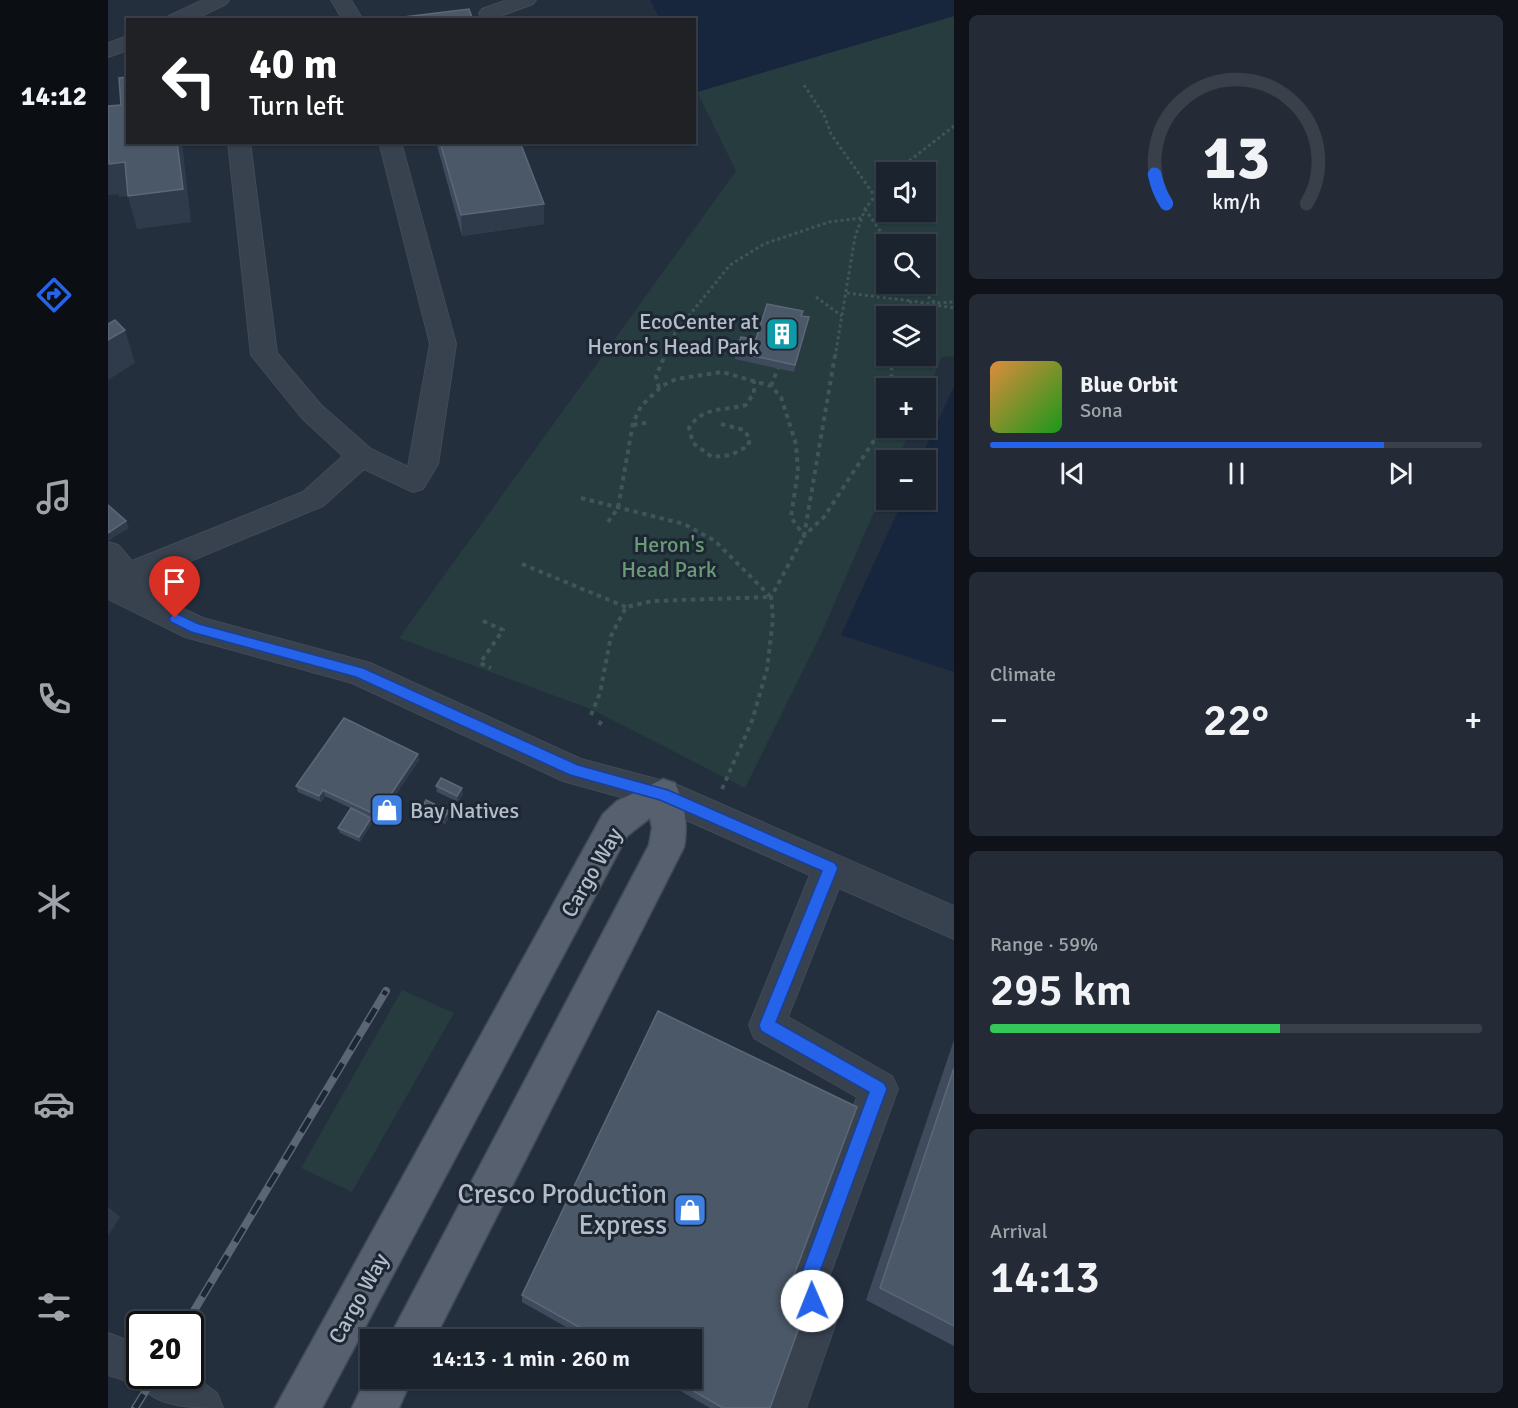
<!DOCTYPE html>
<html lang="en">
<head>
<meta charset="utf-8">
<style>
  :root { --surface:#1b232e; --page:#242b36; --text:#f1f3f6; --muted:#a0a4aa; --line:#39404a; --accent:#2563eb }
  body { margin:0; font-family:Signika,sans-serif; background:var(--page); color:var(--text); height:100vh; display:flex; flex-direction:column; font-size:22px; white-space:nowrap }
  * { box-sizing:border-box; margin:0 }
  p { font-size:20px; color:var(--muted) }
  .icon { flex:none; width:33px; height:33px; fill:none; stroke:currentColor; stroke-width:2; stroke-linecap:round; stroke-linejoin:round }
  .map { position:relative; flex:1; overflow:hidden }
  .side { display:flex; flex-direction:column; gap:15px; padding:15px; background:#0f1319; width:564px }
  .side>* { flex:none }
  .banner { position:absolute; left:18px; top:18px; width:570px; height:126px; border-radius:0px; box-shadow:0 2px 4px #0004,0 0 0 2px var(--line); background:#202124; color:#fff; overflow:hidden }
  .tools { position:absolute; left:768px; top:162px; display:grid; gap:12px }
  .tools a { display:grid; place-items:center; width:60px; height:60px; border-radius:0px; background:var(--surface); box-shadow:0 2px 4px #0004,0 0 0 2px var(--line); font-size:30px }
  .speed { position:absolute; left:18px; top:1311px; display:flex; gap:12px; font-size:30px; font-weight:700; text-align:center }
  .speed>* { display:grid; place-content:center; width:78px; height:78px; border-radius:50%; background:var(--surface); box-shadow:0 2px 4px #0004,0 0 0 2px var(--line); line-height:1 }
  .speed .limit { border:3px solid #111; border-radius:9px; background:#fff; color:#111 }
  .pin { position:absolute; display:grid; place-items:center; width:51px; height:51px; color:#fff; margin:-62px -26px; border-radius:50% 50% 50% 0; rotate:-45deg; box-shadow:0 0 6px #0007 }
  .pin .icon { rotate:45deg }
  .me { position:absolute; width:66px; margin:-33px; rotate:359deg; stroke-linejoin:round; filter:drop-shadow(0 0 4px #0008) }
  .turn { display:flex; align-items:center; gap:21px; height:126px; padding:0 24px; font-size:27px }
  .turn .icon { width:78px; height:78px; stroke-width:2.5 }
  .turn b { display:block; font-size:42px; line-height:51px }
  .big { font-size:45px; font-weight:600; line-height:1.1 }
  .side .card { flex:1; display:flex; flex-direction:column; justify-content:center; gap:9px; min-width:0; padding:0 21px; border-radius:9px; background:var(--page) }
  .side .dial { align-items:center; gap:0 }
  .dial svg { height:156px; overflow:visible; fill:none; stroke:var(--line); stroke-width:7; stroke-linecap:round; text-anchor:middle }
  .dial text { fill:var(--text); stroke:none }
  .song { display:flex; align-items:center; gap:18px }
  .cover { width:72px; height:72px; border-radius:9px; background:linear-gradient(135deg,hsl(30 70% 55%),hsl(120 70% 35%)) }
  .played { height:6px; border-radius:3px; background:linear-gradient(90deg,var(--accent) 80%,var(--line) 80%) }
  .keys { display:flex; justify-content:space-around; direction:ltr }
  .heat { display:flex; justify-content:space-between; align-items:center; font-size:33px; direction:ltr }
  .charge { height:9px; border-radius:4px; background:linear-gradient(90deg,#34c759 59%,var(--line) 0) }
  .trip { position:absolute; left:252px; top:1329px; width:342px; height:60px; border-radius:0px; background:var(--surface); box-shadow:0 2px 4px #0004,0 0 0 2px var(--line); font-weight:600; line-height:60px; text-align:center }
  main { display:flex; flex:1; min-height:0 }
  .menu { display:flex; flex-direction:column; width:108px; justify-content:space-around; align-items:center; background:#0b0e12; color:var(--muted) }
  .menu .icon { width:42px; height:42px }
  .menu .active { color:var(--accent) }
  .menu b { font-size:27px; color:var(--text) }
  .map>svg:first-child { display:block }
  .green { fill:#263c3f; fill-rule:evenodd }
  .water { fill:#17263c }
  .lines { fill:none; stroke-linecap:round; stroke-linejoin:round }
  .minor-casing { stroke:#414a57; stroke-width:2 }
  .major-casing { stroke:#414a57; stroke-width:3 }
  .path-far1 { stroke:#3f5557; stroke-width:3; stroke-dasharray:3 3; stroke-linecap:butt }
  .path { stroke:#3f5557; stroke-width:4; stroke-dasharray:4.5 4.5; stroke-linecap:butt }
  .minor { fill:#38414e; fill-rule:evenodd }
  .major { fill:#56606e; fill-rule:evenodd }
  .rail-casing { stroke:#5a6575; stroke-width:8 }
  .rail { stroke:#1d2633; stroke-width:5; stroke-dasharray:16; stroke-linecap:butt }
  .wall { fill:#3f4b5c }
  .shaded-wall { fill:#2f3b4b }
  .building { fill:#4b5868; stroke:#5c6777; stroke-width:1.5 }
  .route { fill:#2563eb; stroke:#184099; stroke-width:1.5 }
  .labels { text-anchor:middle; stroke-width:6; stroke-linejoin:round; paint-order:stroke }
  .poi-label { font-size:22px; fill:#b4bcc9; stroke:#1d2633; text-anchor:end }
  .park-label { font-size:22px; fill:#6b9a76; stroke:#1d2633 }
  .street-label { font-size:22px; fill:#b4bcc9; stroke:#1d2633 }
  .near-poi-label { font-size:27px; fill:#b4bcc9; stroke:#1d2633; text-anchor:end }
</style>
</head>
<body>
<main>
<nav class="menu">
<b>14:12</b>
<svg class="icon active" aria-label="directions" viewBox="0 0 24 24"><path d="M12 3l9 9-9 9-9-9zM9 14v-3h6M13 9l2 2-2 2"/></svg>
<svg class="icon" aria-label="music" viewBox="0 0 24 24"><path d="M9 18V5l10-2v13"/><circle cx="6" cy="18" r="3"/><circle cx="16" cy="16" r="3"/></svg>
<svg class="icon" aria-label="phone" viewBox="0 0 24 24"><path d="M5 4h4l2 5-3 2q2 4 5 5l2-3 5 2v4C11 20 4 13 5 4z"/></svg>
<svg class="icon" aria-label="climate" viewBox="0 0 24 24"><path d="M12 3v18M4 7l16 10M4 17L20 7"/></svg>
<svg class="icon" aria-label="car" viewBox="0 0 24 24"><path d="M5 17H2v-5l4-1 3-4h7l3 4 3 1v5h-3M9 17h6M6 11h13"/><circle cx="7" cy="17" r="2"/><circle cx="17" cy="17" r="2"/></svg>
<svg class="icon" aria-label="filters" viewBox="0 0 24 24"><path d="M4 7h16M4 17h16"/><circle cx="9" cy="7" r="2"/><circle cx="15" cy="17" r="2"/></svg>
</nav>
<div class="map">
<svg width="846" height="1408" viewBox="0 0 846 1408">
  <rect width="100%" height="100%" fill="#242f3e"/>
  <!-- green -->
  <g class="green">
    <path d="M846,16V356L834,357L818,395V388H778V428H803L789,460H778V484L714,632L637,788L485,710L291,638L628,171L589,92ZM778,172H818V212H778ZM778,244H818V284H778ZM778,316H818V356H778Z"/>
    <polygon points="294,990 346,1013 244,1192 193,1168"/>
  </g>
  <!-- water -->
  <g class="water">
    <polygon points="542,0 846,0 846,16 589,92 586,86 586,20 552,19"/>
    <polygon points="846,386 846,672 733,635 795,500 818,500 818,460 812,460"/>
  </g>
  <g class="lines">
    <!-- minor casing -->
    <g class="minor-casing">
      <g id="minor">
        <polygon points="95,0 121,0 118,4 85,20 58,20 61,16"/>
        <polygon points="223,0 243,0 255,20 235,20"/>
        <polygon points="399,0 428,0 425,4 392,16 394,20 374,20 371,13 374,9"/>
        <polygon points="20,36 20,50 0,57 0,43"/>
        <polygon points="120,142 142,142 169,353 213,405 263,449 300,467 322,344 271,142 293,142 348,344 330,464 315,489 305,492 256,469 215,506 39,579 48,592 46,595 95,618 262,663 473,759 567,784 846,906 846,939 731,888 680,1017 784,1076 790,1089 720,1280 728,1322 698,1408 656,1408 686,1322 680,1280 749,1097 646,1038 641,1025 702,875 549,807 455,781 244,683 77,637 0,599 0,542 10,545 24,561 195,492 235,456 195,419 143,355"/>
        <path d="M0,1333L32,1345V1376H82V1373L109,1393L115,1408C90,1408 47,1408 35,1386L0,1375Z"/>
      </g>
    </g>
    <!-- major casing -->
    <g class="major-casing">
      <g id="major">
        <path d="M555,779L567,783C577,804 580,825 576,847L326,1340H280L541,845L544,828L542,818L519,836L214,1408H167L495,814L509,801Z"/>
        <polygon points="262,1370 262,1378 304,1378 291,1408 244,1408"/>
      </g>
    </g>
    <!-- path-far1 -->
    <g class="path-far1">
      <polyline points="696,85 716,115 723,134 766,195"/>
      <polyline points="787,172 846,126"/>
      <polyline points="757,209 781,244"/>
      <polyline points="807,284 827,303 846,302"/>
      <polyline points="739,293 804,301"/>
      <polyline points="708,297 734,316"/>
      <polyline points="790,316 792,310 804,301 846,308"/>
      <polyline points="556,357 567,333 622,265 656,244 721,222 753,218"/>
      <polyline points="727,357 747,237 757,209 778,182"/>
    </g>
    <!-- path -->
    <g class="path">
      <polyline points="663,386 670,368"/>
      <polyline points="551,388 548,376 557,355"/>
      <polyline points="783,388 784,356"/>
      <path d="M613,424L636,430L642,439L640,446L623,455L604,457L585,443L581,428C594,406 616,411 638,405L646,393V381"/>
      <polyline points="525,425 543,422"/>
      <polyline points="473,498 576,524 607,541 662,596"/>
      <polyline points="500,522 510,508 525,423 533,406 554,386 568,379 614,372 663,386 673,397 688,444 690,471 683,517 696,536 716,517 778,422"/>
      <polyline points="414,564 518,607"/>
      <polyline points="375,621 395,630 372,663 383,668"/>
      <polyline points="483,715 492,693 503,636 518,607 545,601 663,597"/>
      <polyline points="491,725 494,720"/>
      <polyline points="614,789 644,721 659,669 665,619 663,597 696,536 727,355"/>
    </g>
    <!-- minor -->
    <use href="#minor" class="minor"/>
    <!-- major -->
    <use href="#major" class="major"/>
    <!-- rail casing -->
    <g class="rail-casing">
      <g id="rail">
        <polyline points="78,1324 278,991"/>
        <polyline points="27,1408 47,1376"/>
      </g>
    </g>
    <!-- rail -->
    <use href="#rail" class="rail"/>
  </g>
  <!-- wall -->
  <g class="wall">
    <polygon points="328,142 412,142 436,204 436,224 354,236"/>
    <polygon points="695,311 694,316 699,324 686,372 627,359 628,352"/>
    <polygon points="310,754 311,760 270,821 217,796 213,802 190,792 188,786"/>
    <polygon points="328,786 355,794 350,802 329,792"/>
    <polygon points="314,808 342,816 337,824 314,814"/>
    <polygon points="263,818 264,823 252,842 232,833 230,828"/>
    <polygon points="846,1040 846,1346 758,1300"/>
    <polygon points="679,1294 662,1408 602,1408 550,1378 584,1378 584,1340 481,1340 414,1302 414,1295"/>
  </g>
  <!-- shaded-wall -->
  <g class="shaded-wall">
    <polygon points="69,142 74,142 83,222 29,229 20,196 11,197 10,194 0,195 0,161 17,162"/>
    <polygon points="436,204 436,224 354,236 353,215"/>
    <polygon points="17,330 27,363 0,380 0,340"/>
    <polygon points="18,521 21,528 0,541 0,533"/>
    <polygon points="310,754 311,760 270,821 269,815"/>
    <polygon points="354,788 355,794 350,802 349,796"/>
    <polygon points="215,790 217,796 213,802 211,796"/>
    <polygon points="341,811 342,816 337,824 336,818"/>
    <polygon points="263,818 264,823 252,842 251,837"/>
    <polygon points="0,1207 12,1217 0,1236"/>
  </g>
  <!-- building -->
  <g class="building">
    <polygon points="361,9 365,20 296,20 296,17"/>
    <polygon points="20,77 20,142 69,142 75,189 20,196 17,162 1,164 1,161 0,161 0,106 13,105 11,78"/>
    <polygon points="332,142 412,142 436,204 353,215"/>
    <polygon points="659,304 695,311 693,316 701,317 687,365 628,352 633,337 648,339"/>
    <polygon points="7,320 17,330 0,340 0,324"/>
    <polygon points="0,505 18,521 0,533"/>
    <polygon points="236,718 310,754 269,815 215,790 211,796 188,786"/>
    <polygon points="333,778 354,788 349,796 328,786"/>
    <polygon points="318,800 341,811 336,818 314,808"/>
    <polygon points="243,808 263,818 251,837 230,828"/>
    <polygon points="550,1011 749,1107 679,1294 699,1305 662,1408 615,1408 563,1378 584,1378 584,1340 494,1340 414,1295"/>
    <polygon points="846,1068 846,1326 772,1288"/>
  </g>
  <!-- route -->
  <polygon class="route" points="67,613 91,624 255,668 470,765 560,790 727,863 730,868 668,1022 776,1083 779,1089 709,1280 713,1301 710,1307 704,1310 697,1307 691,1280 761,1092 653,1031 651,1025 714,871 552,800 462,775 248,677 83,632 63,622 61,618"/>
  <!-- icons -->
  <defs>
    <g id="building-square" transform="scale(1.725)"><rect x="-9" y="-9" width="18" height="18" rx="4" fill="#0f9aa8" stroke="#1d2633"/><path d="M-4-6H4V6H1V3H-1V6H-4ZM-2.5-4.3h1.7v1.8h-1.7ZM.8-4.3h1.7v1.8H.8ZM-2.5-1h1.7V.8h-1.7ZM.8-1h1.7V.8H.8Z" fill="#fff"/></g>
    <g id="shop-square" transform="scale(1.725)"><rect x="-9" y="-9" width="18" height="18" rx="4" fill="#3f7fe0" stroke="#1d2633"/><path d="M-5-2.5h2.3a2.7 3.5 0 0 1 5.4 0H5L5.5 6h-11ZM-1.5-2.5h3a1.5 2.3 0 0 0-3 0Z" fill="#fff"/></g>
  </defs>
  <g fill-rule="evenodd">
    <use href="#building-square" x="674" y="334"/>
    <use href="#shop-square" x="279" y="810"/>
    <use href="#shop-square" x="582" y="1210"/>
  </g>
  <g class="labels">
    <!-- poi labels -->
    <g class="poi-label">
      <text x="651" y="329">EcoCenter at<tspan x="651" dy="25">Heron's Head Park</tspan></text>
      <text x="302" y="818" text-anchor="start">Bay Natives</text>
    </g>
    <!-- park labels -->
    <g class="park-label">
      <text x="561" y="552">Heron's<tspan x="561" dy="25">Head Park</tspan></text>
    </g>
    <!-- street labels -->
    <g class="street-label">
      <text transform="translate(483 872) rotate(-60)" y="8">Cargo Way</text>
      <text transform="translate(250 1298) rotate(-61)" y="8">Cargo Way</text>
    </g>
    <!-- near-poi labels -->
    <g class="near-poi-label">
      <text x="559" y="1203">Cresco Production<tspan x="559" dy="31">Express</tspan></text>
    </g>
  </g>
</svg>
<div class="tools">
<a><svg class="icon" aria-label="sound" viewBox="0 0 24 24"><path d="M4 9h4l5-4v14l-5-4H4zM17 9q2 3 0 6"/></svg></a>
<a><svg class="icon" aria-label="search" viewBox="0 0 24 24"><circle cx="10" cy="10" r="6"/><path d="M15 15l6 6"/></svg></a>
<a><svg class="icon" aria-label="layers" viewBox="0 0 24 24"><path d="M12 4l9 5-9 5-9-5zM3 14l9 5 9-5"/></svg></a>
<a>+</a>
<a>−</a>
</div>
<div class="speed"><div class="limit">20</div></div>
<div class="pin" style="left:67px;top:618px;background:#d93025"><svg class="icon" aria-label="arrive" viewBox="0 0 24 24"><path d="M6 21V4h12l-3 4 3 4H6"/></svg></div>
<svg class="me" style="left:704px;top:1301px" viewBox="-20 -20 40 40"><circle r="19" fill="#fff"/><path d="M0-13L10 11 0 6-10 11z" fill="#2563eb"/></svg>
<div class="trip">14:13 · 1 min · 260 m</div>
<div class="banner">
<div class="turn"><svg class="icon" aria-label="left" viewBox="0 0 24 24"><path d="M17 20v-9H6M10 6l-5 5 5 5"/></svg><div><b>40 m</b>Turn left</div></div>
</div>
</div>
<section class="side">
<div class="card dial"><svg viewBox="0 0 100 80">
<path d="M14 69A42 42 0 1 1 86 69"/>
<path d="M14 69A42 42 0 0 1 8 54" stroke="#2563eb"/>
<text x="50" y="56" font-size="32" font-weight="700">13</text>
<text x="50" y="72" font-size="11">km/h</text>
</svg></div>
<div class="card">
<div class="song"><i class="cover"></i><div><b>Blue Orbit</b><p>Sona</p></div></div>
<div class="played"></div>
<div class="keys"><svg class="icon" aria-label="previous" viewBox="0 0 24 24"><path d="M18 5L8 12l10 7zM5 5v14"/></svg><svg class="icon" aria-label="pause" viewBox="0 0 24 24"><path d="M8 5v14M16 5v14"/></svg><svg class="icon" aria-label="next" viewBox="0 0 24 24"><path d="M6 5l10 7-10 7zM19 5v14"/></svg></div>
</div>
<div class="card"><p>Climate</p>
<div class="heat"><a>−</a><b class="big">22°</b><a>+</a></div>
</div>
<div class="card"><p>Range · 59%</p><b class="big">295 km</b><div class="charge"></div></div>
<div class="card"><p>Arrival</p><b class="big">14:13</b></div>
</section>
</main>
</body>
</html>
